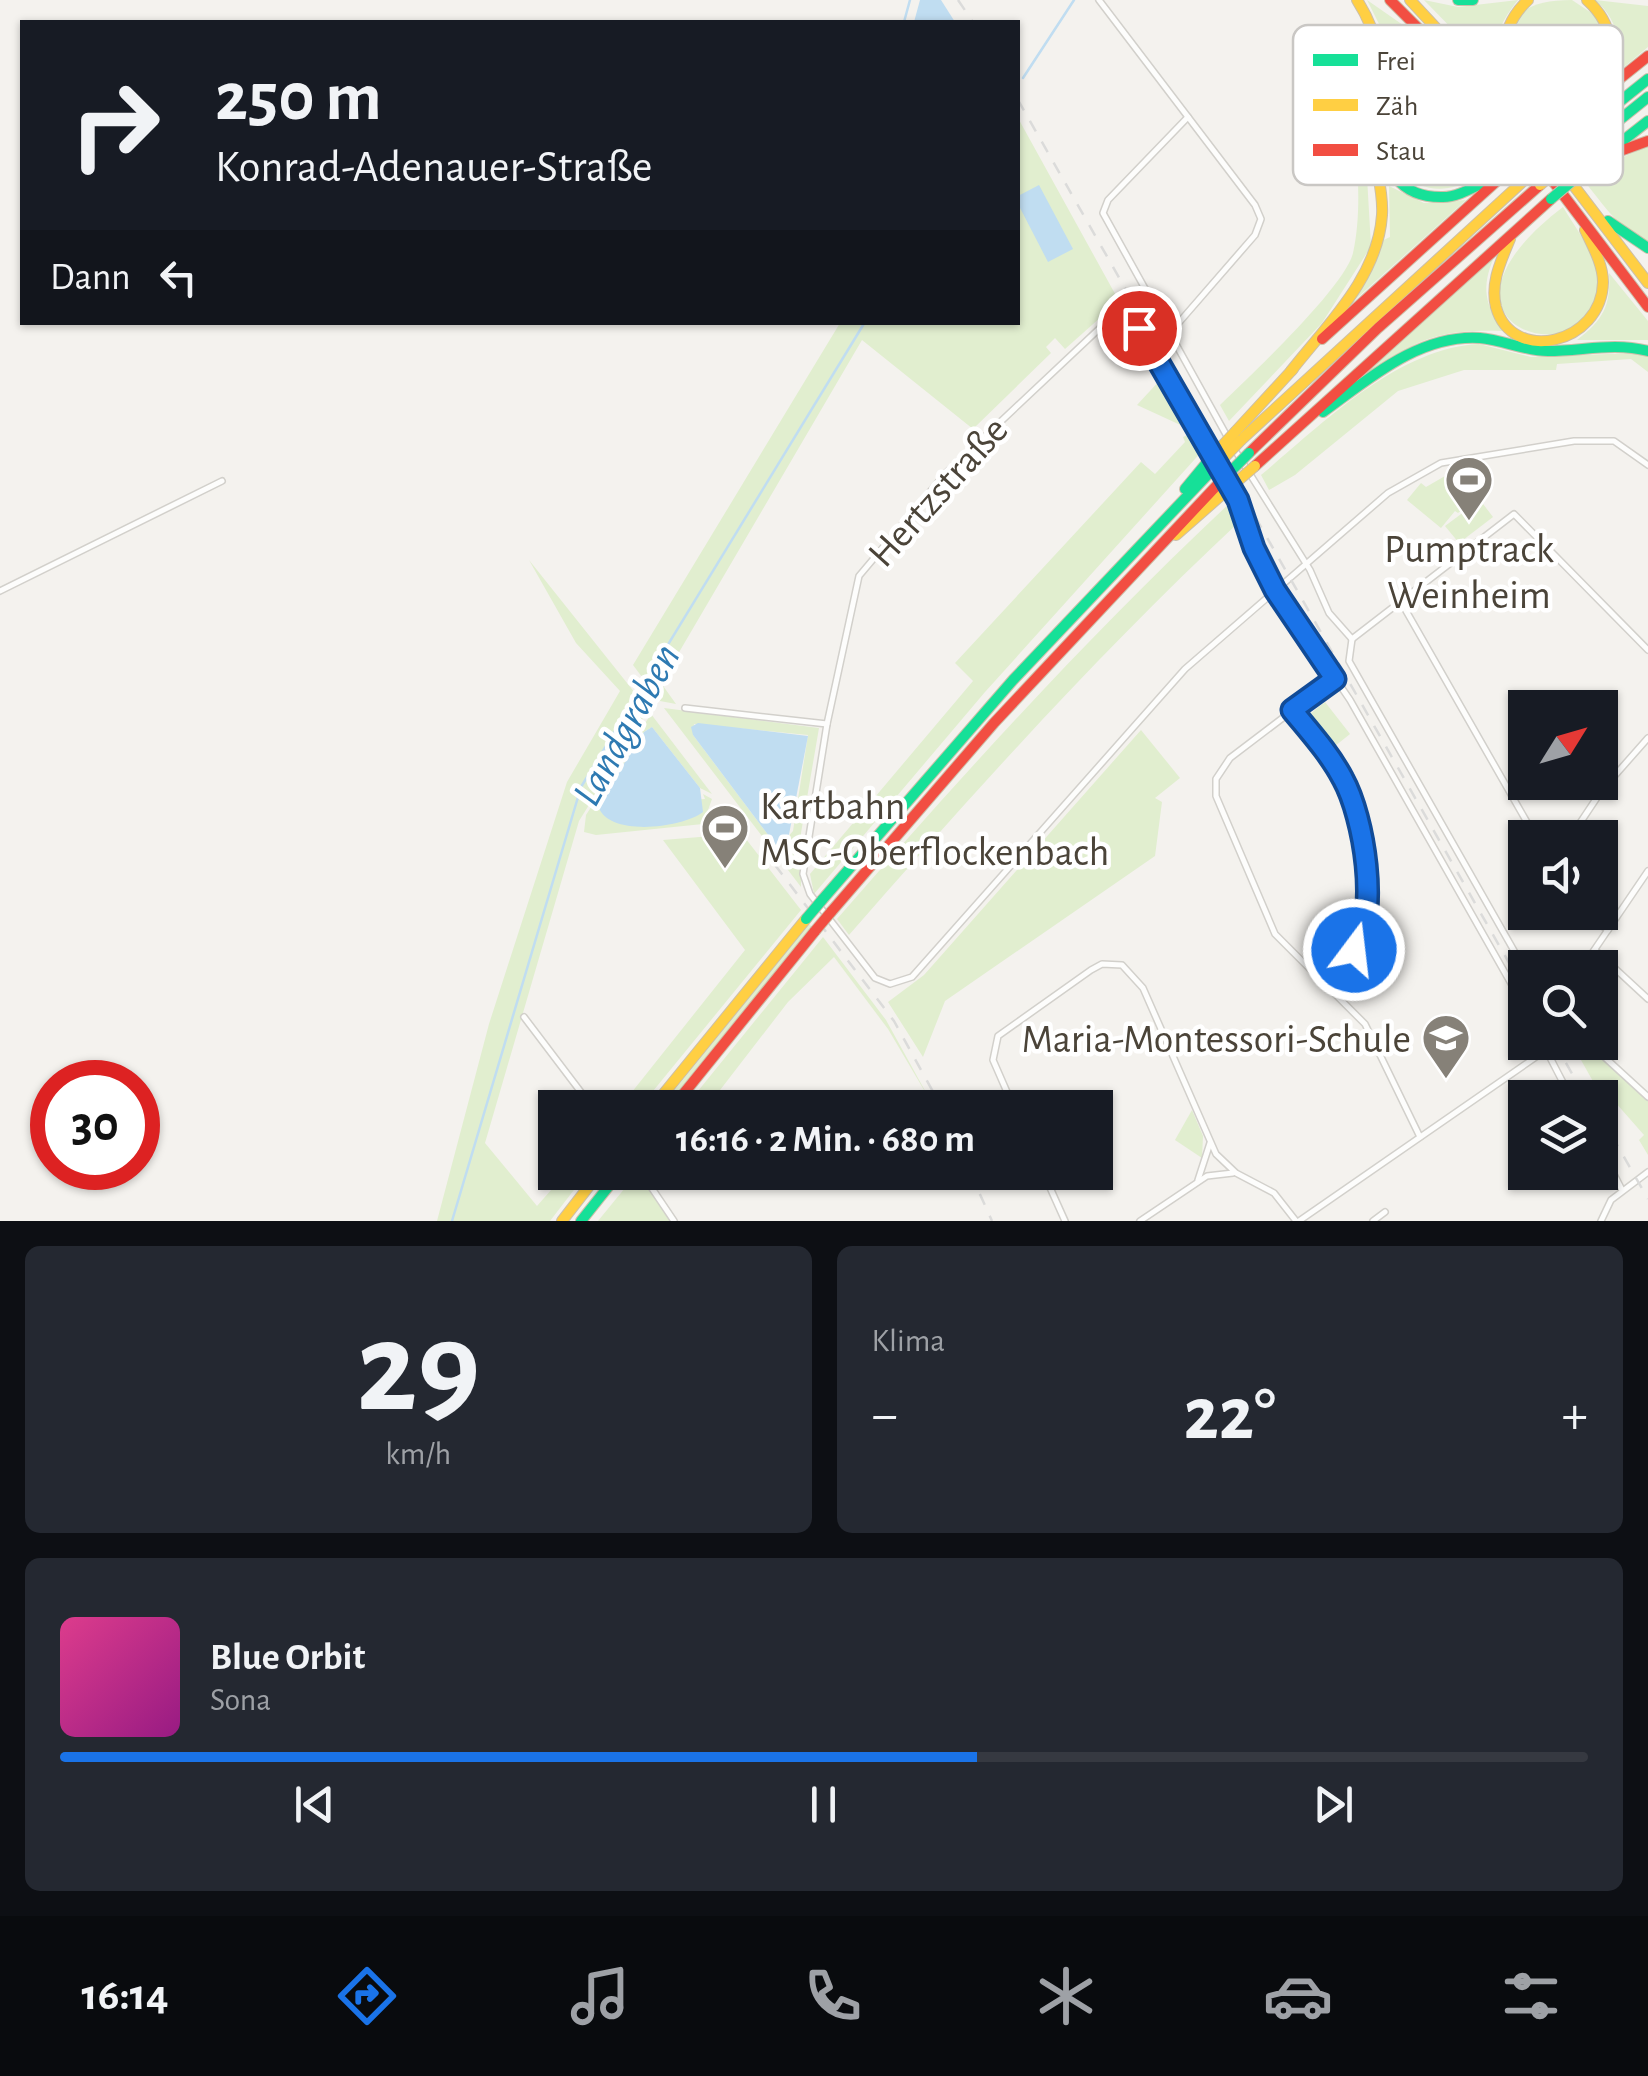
<!DOCTYPE html>
<html lang="de">
<head>
<meta charset="utf-8">
<style>
  :root { --surface:#171b24; --page:#242831; --text:#f1f3f6; --muted:#9ea1a6; --line:#363941; --accent:#1a73e8 }
  body { margin:0; font-family:"Alegreya Sans",sans-serif; background:var(--page); color:var(--text); height:100vh; display:flex; flex-direction:column; font-size:38px; white-space:nowrap }
  * { box-sizing:border-box; margin:0 }
  p { font-size:32px; color:var(--muted) }
  .icon { flex:none; width:55px; height:55px; fill:none; stroke:currentColor; stroke-width:2; stroke-linecap:round; stroke-linejoin:round }
  .map { position:relative; height:1221px; overflow:hidden }
  .details { display:flex; flex-direction:column; gap:25px; padding:25px; background:#0d0f14; flex:1 }
  .details>* { flex:none }
  .guide { position:absolute; left:20px; top:20px; width:1000px; height:305px; border-radius:0px; box-shadow:0 2px 8px #0004; background:#171b24; color:var(--text); overflow:hidden }
  .needle { width:65px; rotate:53deg }
  .buttons { position:absolute; left:1508px; top:690px; display:grid; gap:20px }
  .buttons a { display:grid; place-items:center; width:110px; height:110px; border-radius:0px; background:var(--surface); box-shadow:0 2px 8px #0004; font-size:50px }
  .speed { position:absolute; left:30px; top:1060px; display:flex; gap:20px; font-size:50px; font-weight:700; text-align:center }
  .speed>* { display:grid; place-content:center; width:130px; height:130px; border-radius:50%; background:var(--surface); box-shadow:0 2px 8px #0004; line-height:1 }
  .speed .limit { border:15px solid #d22; background:#fff; color:#111 }
  .pin { position:absolute; display:grid; place-items:center; width:85px; height:85px; color:#fff; margin:-42px; border:5px solid #fff; border-radius:50%; box-shadow:0 2px 10px #0007 }
  .me { position:absolute; width:110px; margin:-55px; rotate:15deg; stroke-linejoin:round; filter:drop-shadow(0 0 8px #0008) }
  .turn { display:flex; align-items:center; gap:35px; height:210px; padding:0 30px; font-size:45px }
  .turn .icon { width:130px; height:130px; stroke-width:2.5 }
  .turn b { display:block; font-size:70px; line-height:85px }
  .then { display:flex; align-items:center; height:95px; padding:0 30px; background:#0003; gap:20px; font-size:38px }
  .big { font-size:75px; font-weight:600; line-height:1.1 }
  .details .card { flex:1; display:flex; flex-direction:column; justify-content:center; gap:15px; min-width:0; padding:0 35px; border-radius:15px; background:var(--page) }
  .details .dial { align-items:center; gap:0 }
  .dial b { font-size:130px; line-height:1 }
  .song { display:flex; align-items:center; gap:30px }
  .cover { width:120px; height:120px; border-radius:15px; background:linear-gradient(135deg,hsl(330 70% 55%),hsl(310 70% 35%)) }
  .played { height:10px; border-radius:5px; background:linear-gradient(90deg,var(--accent) 60%,var(--line) 60%) }
  .keys { display:flex; justify-content:space-around; direction:ltr }
  .heat { display:flex; justify-content:space-between; align-items:center; font-size:55px; direction:ltr }
  .details .tiles { flex:1; display:grid; gap:25px; grid-template-columns:1fr 1fr }
  .card:last-child { grid-column:span 2 }
  .trip { position:absolute; left:538px; top:1090px; width:575px; height:100px; border-radius:0px; background:var(--surface); box-shadow:0 2px 8px #0004; font-weight:600; line-height:100px; text-align:center }
  .tab-bar { display:flex; height:160px; justify-content:space-around; align-items:center; background:#090b0e; color:var(--muted) }
  .tab-bar .icon { width:70px; height:70px }
  .tab-bar .on { color:var(--accent) }
  .tab-bar b { font-size:45px; color:var(--text) }
  .map>svg:first-child { display:block }
  .green { fill:#e1eecf; fill-rule:evenodd }
  .water { fill:#c0ddf1 }
  .lines { fill:none; stroke-linecap:round; stroke-linejoin:round }
  .stream { stroke:#c0ddf1; stroke-width:2.5 }
  .street-casing { stroke:#d2d0cb; stroke-width:8 }
  .fast-casing { stroke:#ccbfa9; stroke-width:12 }
  .slow-casing { stroke:#ccbfa9; stroke-width:12 }
  .jam-casing { stroke:#ccbfa9; stroke-width:12 }
  .street { stroke:#fdfdfc; stroke-width:5 }
  .fast { stroke:#16e098; stroke-width:10 }
  .slow { stroke:#ffcf43; stroke-width:10 }
  .jam { stroke:#f24e42; stroke-width:10 }
  .rail { stroke:#dbdbda; stroke-width:2.5; stroke-dasharray:12 12; stroke-linecap:butt }
  .fast-bridge-casing { stroke:#ccbfa9; stroke-width:12; stroke-linecap:butt }
  .slow-bridge-casing { stroke:#ccbfa9; stroke-width:12; stroke-linecap:butt }
  .jam-bridge-casing { stroke:#ccbfa9; stroke-width:12; stroke-linecap:butt }
  .fast-bridge { stroke:#16e098; stroke-width:10 }
  .slow-bridge { stroke:#ffcf43; stroke-width:10 }
  .jam-bridge { stroke:#f24e42; stroke-width:10 }
  .route-casing { stroke:#114b97; stroke-width:25 }
  .route { stroke:#1a73e8; stroke-width:18 }
  .labels { text-anchor:middle; stroke-width:9; stroke-linejoin:round; paint-order:stroke }
  .street-label { font-size:40px; fill:#4b4439; stroke:#fff }
  .poi-label { font-size:40px; fill:#4b4439; stroke:#fff }
  .water-label { font-size:42px; font-style:italic; fill:#2e7ab2; stroke:#fff }
  .key { fill:#fff; stroke:#c9c7c4; stroke-width:2.5 }
  .key-label { font-size:28px; fill:#4b4439 }
</style>
</head>
<body>
<div class="map">
<svg width="1648" height="1221" viewBox="0 0 1648 1221">
  <rect width="100%" height="100%" fill="#f4f2ee"/>
  <!-- green -->
  <g class="green">
    <path d="M1367,0L1403,25L1469,90C1426,69 1423,91 1387,100L1388,42Z"/>
    <path d="M1424,0L1458,7L1518,0C1496,27 1490,48 1503,81Z"/>
    <path d="M1572,0L1599,18C1617,68 1579,99 1543,126C1512,73 1474,0 1572,0Z"/>
    <path d="M1595,0L1648,6V47L1607,81C1623,51 1622,23 1595,0Z"/>
    <path d="M1450,98L1474,109L1516,148C1497,163 1480,179 1457,186C1389,207 1352,100 1450,98Z"/>
    <polygon points="1018,118 1119,301 1065,349 1055,338 1046,347 1051,353 973,429 862,340 661,683 676,704 660,701 633,665 840,323 1018,322"/>
    <path d="M1356,128L1367,177L1371,246L1390,237L1389,186L1424,203L1466,200L1338,315L1376,261L1370,248L1322,323L1229,421L1220,405C1249,377 1345,287 1353,253C1362,213 1357,169 1356,128Z"/>
    <path d="M1648,146V241C1620,231 1603,204 1585,182L1608,164Z"/>
    <path d="M1563,207C1576,229 1594,251 1597,276C1609,383 1398,333 1563,207Z"/>
    <path d="M1494,257C1481,288 1485,304 1503,331C1422,328 1408,347 1346,391Z"/>
    <path d="M1609,273L1648,321V340H1577C1603,320 1611,306 1609,273Z"/>
    <path d="M1479,344L1531,357L1633,353L1648,356V372L1631,359L1557,364L1556,370H1464L1398,391L1295,475L1269,490L1261,475C1321,425 1397,348 1479,344Z"/>
    <polygon points="1162,378 1190,424 1187,428 1137,405"/>
    <polygon points="1194,432 1204,449 985,692 814,894 810,874 973,681 955,663 1141,462 1155,474 1185,442 1183,437"/>
    <polygon points="1452,472 1477,489 1474,501 1458,513 1455,511 1441,528 1407,500 1421,483 1426,487"/>
    <polygon points="1480,500 1493,517 1459,543 1445,526"/>
    <path d="M1232,501L1239,522C1100,652 974,792 849,935L837,919C963,774 1091,633 1232,501Z"/>
    <polygon points="529,560 635,693 633,697 648,710 579,821 485,1143 537,1206 566,1173 587,1173 550,1221 437,1221 489,1024 567,782 620,691 576,643"/>
    <polygon points="1325,702 1350,734 1335,746 1310,714"/>
    <path d="M664,708L819,728L801,833V887ZM694,724L808,735L793,831L778,848L693,735Z"/>
    <polygon points="651,714 712,794 700,788 652,727 644,732 598,805 705,799 703,794 712,799 703,824 596,835 584,832 586,815"/>
    <polygon points="1141,730 1180,778 1155,798 1162,802 1155,856 945,1001 923,1057 888,1002 924,975"/>
    <polygon points="739,830 801,910 640,1107 620,1107 745,950 663,840 736,834"/>
    <polygon points="809,924 812,927 665,1107 660,1108"/>
    <polygon points="823,937 886,1020 934,1107 888,1029 834,957 788,1002 707,1107 685,1107"/>
    <polygon points="1584,1043 1648,1101 1648,1155 1639,1140 1644,1135 1615,1102 1608,1108 1572,1044"/>
    <polygon points="1192,1110 1203,1136 1202,1158 1175,1140"/>
    <polygon points="638,1172 672,1221 598,1221"/>
  </g>
  <!-- water -->
  <g class="water">
    <polygon points="920,0 941,0 955,22 914,22"/>
    <polygon points="1039,185 1073,249 1048,262 1018,204 1018,196"/>
    <polygon points="698,723 808,736 786,850 778,848 693,735 691,727"/>
    <path d="M652,727L700,788L703,812C683,828 606,838 598,805L644,732Z"/>
  </g>
  <g class="lines">
    <!-- stream -->
    <g class="stream">
      <polyline points="904,22 910,0"/>
      <polyline points="1023,78 1074,0"/>
      <polyline points="452,1221 581,787 865,322"/>
    </g>
    <!-- street casing -->
    <g class="street-casing">
      <g id="street">
        <polyline points="1099,0 1255,205 1261,219 1255,235 1169,334"/>
        <polyline points="1188,117 1108,200 1103,213 1228,438"/>
        <polyline points="1233,447 1310,570 1329,613 1352,639"/>
        <polyline points="1212,454 1139,328 1128,314 1117,312 945,474 859,576 827,724 803,874 810,894 875,978 890,984 912,977 1185,669 1388,493 1441,463 1574,441 1614,441 1648,465"/>
        <polyline points="1230,486 1275,590 1350,700 1525,1008"/>
        <polyline points="0,591 222,481"/>
        <polyline points="1401,602 1536,838"/>
        <polyline points="1352,639 1514,514 1648,650"/>
        <polyline points="1352,639 1349,661 1525,970"/>
        <polyline points="1334,679 1230,758 1216,779 1216,796 1275,934 1365,1024 1420,1137"/>
        <polyline points="685,708 827,724"/>
        <polyline points="1293,711 1339,772 1354,799 1365,867 1364,934 1324,982"/>
        <polyline points="1570,838 1602,790 1648,738"/>
        <polyline points="1581,912 1608,930"/>
        <polyline points="1595,950 1648,999"/>
        <polyline points="1582,968 1648,871"/>
        <polyline points="524,1017 593,1108"/>
        <polyline points="1542,1042 1571,1098"/>
        <polyline points="1588,1042 1648,1097"/>
        <polyline points="1014,1108 993,1060 998,1036 1091,970 1102,964 1122,965 1143,988 1216,1154 1236,1173 1274,1193 1296,1221"/>
        <polyline points="1600,1147 1622,1190"/>
        <polyline points="641,1172 674,1221"/>
        <polyline points="1043,1172 1065,1221"/>
        <polyline points="1198,1180 1210,1143"/>
        <polyline points="1140,1221 1207,1176 1233,1173"/>
        <polyline points="1299,1221 1546,1050"/>
        <polyline points="1373,1221 1385,1212"/>
        <polyline points="1601,1221 1611,1200 1648,1172"/>
      </g>
    </g>
    <!-- fast casing -->
    <g class="fast-casing">
      <g id="fast">
        <polyline points="1458,0 1473,0"/>
        <polyline points="1563,147 1648,79"/>
        <polyline points="1572,158 1648,97"/>
        <polyline points="1583,172 1648,121"/>
        <path d="M1494,178C1478,184 1460,197 1443,197C1354,199 1373,65 1455,93C1469,98 1483,108 1496,115"/>
        <polyline points="1608,221 1648,248"/>
        <path d="M1323,412C1369,379 1419,334 1480,338C1503,340 1525,351 1548,351C1583,351 1614,342 1648,351"/>
        <polyline points="1185,489 1209,460"/>
        <polyline points="822,900 1013,680 1213,469"/>
        <polyline points="581,1221 620,1172"/>
      </g>
    </g>
    <!-- slow casing -->
    <g class="slow-casing">
      <g id="slow">
        <polyline points="1410,0 1532,131 1648,283"/>
        <path d="M1587,0C1619,29 1614,60 1593,95"/>
        <path d="M1525,116C1505,74 1490,36 1528,0"/>
        <path d="M1510,239C1501,261 1490,283 1496,307C1512,365 1602,344 1603,282C1603,264 1592,245 1585,230"/>
        <path d="M1291,371C1327,325 1378,277 1382,215C1384,187 1372,160 1373,132C1376,77 1389,50 1357,0"/>
        <polyline points="1236,431 1293,369"/>
        <polyline points="1241,440 1531,174"/>
        <polyline points="1176,535 1226,491"/>
        <polyline points="652,1108 806,919"/>
        <polyline points="562,1221 600,1172"/>
      </g>
    </g>
    <!-- jam casing -->
    <g class="jam-casing">
      <g id="jam">
        <polyline points="1390,0 1496,106 1648,307"/>
        <polyline points="1552,133 1648,56"/>
        <polyline points="1609,155 1648,141"/>
        <polyline points="1322,339 1520,160"/>
        <polyline points="1249,453 1378,328 1540,185"/>
        <polyline points="1255,466 1551,199"/>
        <polyline points="831,912 994,723 1221,481"/>
        <polyline points="672,1108 815,931"/>
      </g>
    </g>
    <!-- street -->
    <use href="#street" class="street"/>
    <!-- fast -->
    <use href="#fast" class="fast"/>
    <!-- slow -->
    <use href="#slow" class="slow"/>
    <!-- jam -->
    <use href="#jam" class="jam"/>
    <!-- rail -->
    <g class="rail">
      <polyline points="958,0 973,22"/>
      <polyline points="1018,100 1525,991"/>
      <polyline points="775,865 894,1021 942,1108"/>
      <polyline points="1554,1042 1586,1098"/>
      <polyline points="1600,1115 1648,1199"/>
      <polyline points="970,1172 992,1221"/>
    </g>
    <!-- fast-bridge casing -->
    <g class="fast-bridge-casing">
      <g id="fast-bridge">
        <polyline points="1551,199 1583,172"/>
        <polyline points="1221,481 1249,453"/>
        <polyline points="806,919 822,900"/>
      </g>
    </g>
    <!-- slow-bridge casing -->
    <g class="slow-bridge-casing">
      <g id="slow-bridge">
        <polyline points="1540,185 1572,158"/>
        <polyline points="1209,460 1236,431"/>
        <polyline points="1213,469 1241,440"/>
        <polyline points="1226,491 1255,466"/>
      </g>
    </g>
    <!-- jam-bridge casing -->
    <g class="jam-bridge-casing">
      <g id="jam-bridge">
        <polyline points="1520,160 1552,133"/>
        <polyline points="1531,174 1563,147"/>
        <polyline points="815,931 831,912"/>
      </g>
    </g>
    <!-- fast-bridge -->
    <use href="#fast-bridge" class="fast-bridge"/>
    <!-- slow-bridge -->
    <use href="#slow-bridge" class="slow-bridge"/>
    <!-- jam-bridge -->
    <use href="#jam-bridge" class="jam-bridge"/>
  </g>
  <g class="lines">
    <!-- route casing -->
    <g class="route-casing">
      <path id="route" d="M1139,328L1238,500L1254,548L1275,590L1335,679L1292,710C1310,732 1330,754 1343,779C1364,817 1380,914 1354,950"/>
    </g>
    <!-- route -->
    <use href="#route" class="route"/>
  </g>
  <!-- icons -->
  <defs>
    <g id="stadium-pin" transform="scale(2.5)"><path d="M0 17L-7.5 6A9.5 9.5 0 1 1 7.5 6Z" fill="#868178" stroke="#fff"/><path d="M0-5a6.5 5 0 1 0 0 10a6.5 5 0 1 0 0-10ZM-3.5-1.8h7v3.6h-7Z" fill="#fff"/></g>
    <g id="school-pin" transform="scale(2.5)"><path d="M0 17L-7.5 6A9.5 9.5 0 1 1 7.5 6Z" fill="#868178" stroke="#fff"/><path d="M0-5L7-2L0 1L-7-2ZM-4 1L0 2.5L4 1V4Q0 6-4 4Z" fill="#fff"/></g>
  </defs>
  <g fill-rule="evenodd">
    <use href="#stadium-pin" x="1469" y="480"/>
    <use href="#stadium-pin" x="725" y="828"/>
    <use href="#school-pin" x="1446" y="1038"/>
  </g>
  <g class="labels">
    <!-- street labels -->
    <g class="street-label">
      <text transform="translate(937 491) rotate(-48)" y="14">Hertzstraße</text>
    </g>
    <!-- poi labels -->
    <g class="poi-label">
      <text x="1469" y="562">Pumptrack<tspan x="1469" dy="46">Weinheim</tspan></text>
      <text x="760" y="819" text-anchor="start">Kartbahn<tspan x="760" dy="46">MSC-Oberflockenbach</tspan></text>
      <text x="1411" y="1052" text-anchor="end">Maria-Montessori-Schule</text>
    </g>
    <!-- water labels -->
    <g class="water-label">
      <text transform="translate(625 724) rotate(-61)" y="15">Landgraben</text>
    </g>
  </g>
  <!-- legend -->
  <rect x="1293" y="25" width="330" height="160" rx="15" class="key"/>
  <rect x="1313" y="54" width="45" height="12" fill="#16e098"/>
  <rect x="1313" y="99" width="45" height="12" fill="#ffcf43"/>
  <rect x="1313" y="144" width="45" height="12" fill="#f24e42"/>
  <g class="key-label">
    <text x="1376" y="70">Frei</text>
    <text x="1376" y="115">Zäh</text>
    <text x="1376" y="160">Stau</text>
  </g>
</svg>
<div class="buttons">
<a><svg class="needle" viewBox="-14 -14 28 28"><path d="M0-13l5 13h-10z" fill="#e53935"/><path d="M0 13l5-13h-10z" fill="#9ea1a6"/></svg></a>
<a><svg class="icon" aria-label="sound" viewBox="0 0 24 24"><path d="M4 9h4l5-4v14l-5-4H4zM17 9q2 3 0 6"/></svg></a>
<a><svg class="icon" aria-label="search" viewBox="0 0 24 24"><circle cx="10" cy="10" r="6"/><path d="M15 15l6 6"/></svg></a>
<a><svg class="icon" aria-label="layers" viewBox="0 0 24 24"><path d="M12 4l9 5-9 5-9-5zM3 14l9 5 9-5"/></svg></a>
</div>
<div class="speed"><div class="limit">30</div></div>
<div class="pin" style="left:1139px;top:328px;background:#d93025"><svg class="icon" aria-label="arrive" viewBox="0 0 24 24"><path d="M6 21V4h12l-3 4 3 4H6"/></svg></div>
<svg class="me" style="left:1354px;top:950px" viewBox="-20 -20 40 40"><circle r="17" fill="#1a73e8" stroke="#fff" stroke-width="3"/><path d="M0-11L8 9 0 5-8 9z" fill="#fff"/></svg>
<div class="trip">16:16 · 2 Min. · 680 m</div>
<div class="guide">
<div class="turn"><svg class="icon" aria-label="right" viewBox="0 0 24 24"><path d="M7 20v-9h11M14 6l5 5-5 5"/></svg><div><b>250 m</b>Konrad-Adenauer-Straße</div></div>
<div class="then">Dann<svg class="icon" aria-label="left" viewBox="0 0 24 24"><path d="M17 20v-9H6M10 6l-5 5 5 5"/></svg></div>
</div>
</div>
<section class="details">
<div class="tiles">
<div class="card dial"><b>29</b><p>km/h</p></div>
<div class="card"><p>Klima</p>
<div class="heat"><a>−</a><b class="big">22°</b><a>+</a></div>
</div>
<div class="card">
<div class="song"><i class="cover"></i><div><b>Blue Orbit</b><p>Sona</p></div></div>
<div class="played"></div>
<div class="keys"><svg class="icon" aria-label="previous" viewBox="0 0 24 24"><path d="M18 5L8 12l10 7zM5 5v14"/></svg><svg class="icon" aria-label="pause" viewBox="0 0 24 24"><path d="M8 5v14M16 5v14"/></svg><svg class="icon" aria-label="next" viewBox="0 0 24 24"><path d="M6 5l10 7-10 7zM19 5v14"/></svg></div>
</div>
</div>
</section>
<nav class="tab-bar">
<b>16:14</b>
<svg class="icon on" aria-label="directions" viewBox="0 0 24 24"><path d="M12 3l9 9-9 9-9-9zM9 14v-3h6M13 9l2 2-2 2"/></svg>
<svg class="icon" aria-label="music" viewBox="0 0 24 24"><path d="M9 18V5l10-2v13"/><circle cx="6" cy="18" r="3"/><circle cx="16" cy="16" r="3"/></svg>
<svg class="icon" aria-label="phone" viewBox="0 0 24 24"><path d="M5 4h4l2 5-3 2q2 4 5 5l2-3 5 2v4C11 20 4 13 5 4z"/></svg>
<svg class="icon" aria-label="climate" viewBox="0 0 24 24"><path d="M12 3v18M4 7l16 10M4 17L20 7"/></svg>
<svg class="icon" aria-label="car" viewBox="0 0 24 24"><path d="M5 17H2v-5l4-1 3-4h7l3 4 3 1v5h-3M9 17h6M6 11h13"/><circle cx="7" cy="17" r="2"/><circle cx="17" cy="17" r="2"/></svg>
<svg class="icon" aria-label="filters" viewBox="0 0 24 24"><path d="M4 7h16M4 17h16"/><circle cx="9" cy="7" r="2"/><circle cx="15" cy="17" r="2"/></svg>
</nav>
</body>
</html>
